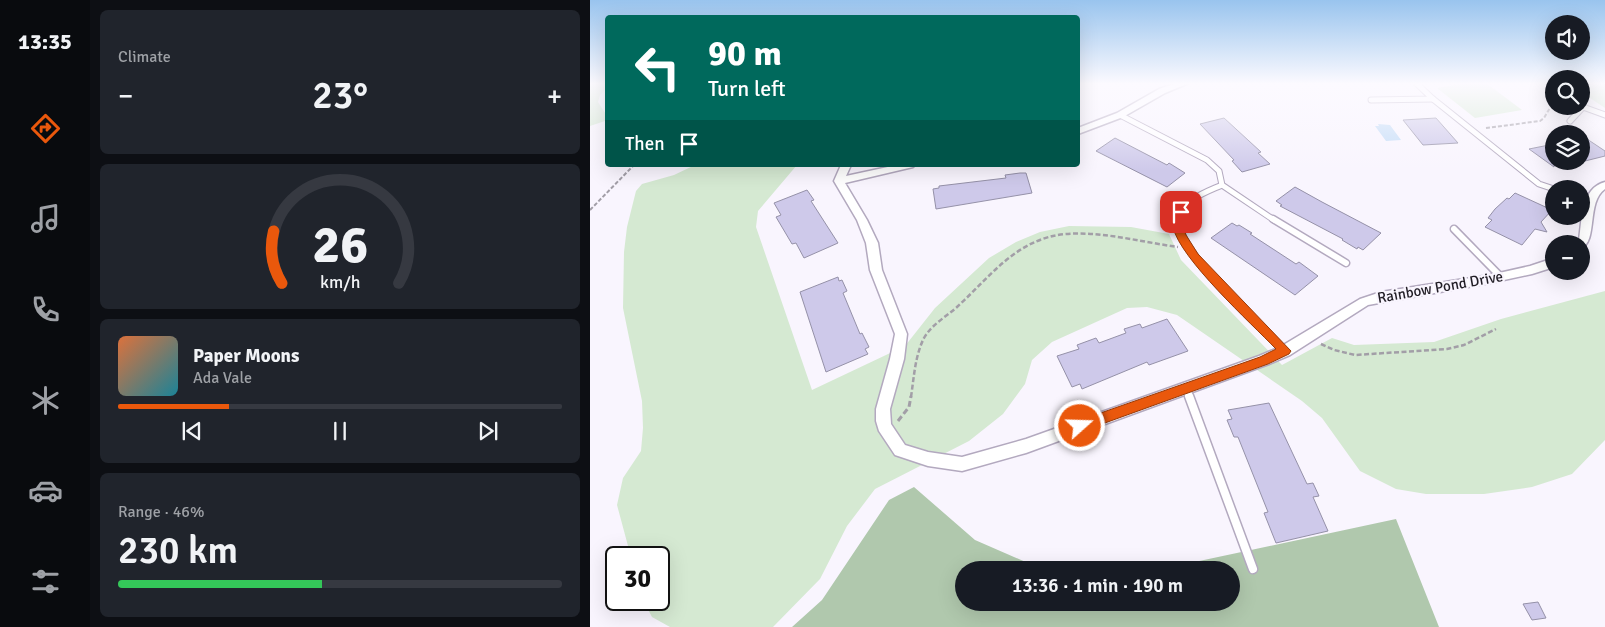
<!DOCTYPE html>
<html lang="en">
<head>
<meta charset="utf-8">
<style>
  :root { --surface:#171b24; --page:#20242c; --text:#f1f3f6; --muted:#9ea1a6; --line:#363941; --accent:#ea580c }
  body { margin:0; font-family:Signika,sans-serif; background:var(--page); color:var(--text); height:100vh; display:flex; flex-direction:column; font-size:19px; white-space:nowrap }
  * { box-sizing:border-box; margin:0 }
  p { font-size:16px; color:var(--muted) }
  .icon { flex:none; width:28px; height:28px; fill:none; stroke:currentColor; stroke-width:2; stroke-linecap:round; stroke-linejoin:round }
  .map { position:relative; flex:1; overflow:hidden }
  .details { display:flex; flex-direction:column; gap:10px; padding:10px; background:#0d0f14; width:500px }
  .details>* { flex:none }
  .guide { position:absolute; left:15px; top:15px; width:475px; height:152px; border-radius:5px; box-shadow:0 5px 20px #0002; background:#00695c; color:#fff; overflow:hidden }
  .controls { position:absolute; left:955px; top:15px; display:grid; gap:10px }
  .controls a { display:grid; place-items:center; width:45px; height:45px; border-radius:50%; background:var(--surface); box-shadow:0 5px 20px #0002; font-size:25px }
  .speed { position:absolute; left:15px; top:546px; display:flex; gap:10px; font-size:25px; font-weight:700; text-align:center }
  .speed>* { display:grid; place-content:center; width:65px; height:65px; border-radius:50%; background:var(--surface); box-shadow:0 5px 20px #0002; line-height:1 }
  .speed .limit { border:2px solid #111; border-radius:8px; background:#fff; color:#111 }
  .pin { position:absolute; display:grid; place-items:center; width:42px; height:42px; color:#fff; margin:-21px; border-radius:10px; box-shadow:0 2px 8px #0006 }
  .me { position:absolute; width:55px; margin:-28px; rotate:70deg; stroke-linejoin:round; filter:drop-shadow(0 0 4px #0008) }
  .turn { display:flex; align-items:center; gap:18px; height:105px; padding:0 20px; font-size:22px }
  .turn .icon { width:65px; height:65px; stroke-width:2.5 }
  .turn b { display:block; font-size:35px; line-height:42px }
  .then { display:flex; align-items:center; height:48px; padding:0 20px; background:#0003; gap:10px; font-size:19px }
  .big { font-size:38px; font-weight:600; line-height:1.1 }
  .details .card { flex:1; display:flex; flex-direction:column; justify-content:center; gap:8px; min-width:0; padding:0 18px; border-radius:8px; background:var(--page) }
  .details .dial { align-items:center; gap:0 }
  .dial svg { height:130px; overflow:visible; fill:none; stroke:var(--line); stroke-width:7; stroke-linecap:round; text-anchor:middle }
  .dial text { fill:var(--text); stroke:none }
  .song { display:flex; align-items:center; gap:15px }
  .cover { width:60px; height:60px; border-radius:8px; background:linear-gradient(135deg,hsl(20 70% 55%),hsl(190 70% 35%)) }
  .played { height:5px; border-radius:2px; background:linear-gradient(90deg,var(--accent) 25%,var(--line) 25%) }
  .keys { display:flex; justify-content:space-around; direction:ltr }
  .heat { display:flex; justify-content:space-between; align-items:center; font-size:28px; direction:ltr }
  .charge { height:8px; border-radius:4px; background:linear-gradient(90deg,#34c759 46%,var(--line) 0) }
  .trip { position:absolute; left:365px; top:561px; width:285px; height:50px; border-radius:25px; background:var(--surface); box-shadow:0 5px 20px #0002; font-weight:600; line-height:50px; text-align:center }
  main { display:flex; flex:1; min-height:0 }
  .tabs { display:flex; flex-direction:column; width:90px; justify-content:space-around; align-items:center; background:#090b0e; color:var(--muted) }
  .tabs .icon { width:35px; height:35px }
  .tabs .current { color:var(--accent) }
  .tabs b { font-size:22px; color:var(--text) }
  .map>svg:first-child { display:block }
  .green { fill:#d5e9d2 }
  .forest { fill:#b0c8ad }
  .water { fill:#c3dcf7 }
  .building { fill:#cec9ea; stroke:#9591a8 }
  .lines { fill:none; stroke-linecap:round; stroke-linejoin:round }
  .lane-far2-casing { stroke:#b3a9bf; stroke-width:7 }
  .lane-far1-casing { stroke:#b3a9bf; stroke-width:9 }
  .lane-casing { stroke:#b3a9bf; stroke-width:11 }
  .street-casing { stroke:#b3a9bf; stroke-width:3 }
  .path-far2 { stroke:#a29ea7; stroke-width:2; stroke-dasharray:4 2; stroke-linecap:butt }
  .path-far1 { stroke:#a29ea7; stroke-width:2.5; stroke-dasharray:5 2.5; stroke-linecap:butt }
  .path { stroke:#a29ea7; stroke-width:3; stroke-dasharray:6 3; stroke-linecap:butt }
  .lane-far2 { stroke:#fff; stroke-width:5 }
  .lane-far1 { stroke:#fff; stroke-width:6 }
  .lane { stroke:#fff; stroke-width:8 }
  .street { fill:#fff; fill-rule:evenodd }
  .route { fill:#ea580c; stroke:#983908 }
  .labels { text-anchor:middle; stroke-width:4.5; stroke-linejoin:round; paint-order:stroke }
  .street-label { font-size:15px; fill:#211d25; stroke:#f9f5fe }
</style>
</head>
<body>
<main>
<nav class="tabs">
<b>13:35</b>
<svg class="icon current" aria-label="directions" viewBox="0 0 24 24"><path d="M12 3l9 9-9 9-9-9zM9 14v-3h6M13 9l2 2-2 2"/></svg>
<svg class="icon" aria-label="music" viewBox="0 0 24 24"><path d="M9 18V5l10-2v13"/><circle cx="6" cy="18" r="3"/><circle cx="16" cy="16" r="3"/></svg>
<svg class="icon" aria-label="phone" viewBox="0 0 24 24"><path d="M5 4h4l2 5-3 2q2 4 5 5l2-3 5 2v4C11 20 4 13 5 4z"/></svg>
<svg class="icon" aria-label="climate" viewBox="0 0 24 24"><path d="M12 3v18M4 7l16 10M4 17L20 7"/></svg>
<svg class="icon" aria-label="car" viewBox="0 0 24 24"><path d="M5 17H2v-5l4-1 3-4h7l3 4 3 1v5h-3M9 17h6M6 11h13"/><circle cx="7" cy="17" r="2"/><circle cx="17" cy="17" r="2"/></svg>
<svg class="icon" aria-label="filters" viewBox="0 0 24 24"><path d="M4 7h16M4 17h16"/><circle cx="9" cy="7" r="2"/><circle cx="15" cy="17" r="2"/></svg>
</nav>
<section class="details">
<div class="card"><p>Climate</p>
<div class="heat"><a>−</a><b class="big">23°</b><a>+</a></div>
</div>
<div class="card dial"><svg viewBox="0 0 100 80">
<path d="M14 69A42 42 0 1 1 86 69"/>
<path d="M14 69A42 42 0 0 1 9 37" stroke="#ea580c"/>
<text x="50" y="56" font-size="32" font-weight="700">26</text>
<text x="50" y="72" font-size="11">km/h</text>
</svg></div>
<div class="card">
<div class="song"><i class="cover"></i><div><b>Paper Moons</b><p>Ada Vale</p></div></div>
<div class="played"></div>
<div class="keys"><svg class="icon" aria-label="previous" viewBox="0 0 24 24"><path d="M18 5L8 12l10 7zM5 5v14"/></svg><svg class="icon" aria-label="pause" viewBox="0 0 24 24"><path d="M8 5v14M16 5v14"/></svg><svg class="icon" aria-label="next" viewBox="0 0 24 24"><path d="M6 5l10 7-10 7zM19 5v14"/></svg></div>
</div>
<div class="card"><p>Range · 46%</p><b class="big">230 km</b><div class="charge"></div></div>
</section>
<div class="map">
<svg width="1015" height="627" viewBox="0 0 1015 627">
  <rect width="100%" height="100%" fill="#f9f5fe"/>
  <!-- green -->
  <g class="green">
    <polygon points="0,83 17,83 17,88 10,95 8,102 17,116 18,120 0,126"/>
    <polygon points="875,83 896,83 932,110 885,118 847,88"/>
    <polygon points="991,83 1015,83 1015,108 991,92"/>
    <polygon points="105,165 207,165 168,211 166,227 222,390 315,346 345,308 399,258 426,242 450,232 479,226 541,227 579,234 591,260 692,365 742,338 764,345 844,342 911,319 1015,291 1015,440 982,474 942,487 894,494 836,494 806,489 770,471 732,418 712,401 587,315 557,307 537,308 462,342 442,360 435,384 413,414 379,441 285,489 257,526 230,579 183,627 80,627 62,617 53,600 69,600 69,558 41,557 27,505 33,478 51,451 53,428 52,401 33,308 34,252 37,227 46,191 52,184 84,175"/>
  </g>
  <!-- forest -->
  <polygon class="forest" points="324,487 385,540 454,570 374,570 374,602 641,602 641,570 567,570 806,519 849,627 202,627 232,600 299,500"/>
  <!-- water -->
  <polygon class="water" points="788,124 800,125 811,140 796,141 785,126 789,126"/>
  <!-- building -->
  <g class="building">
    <polygon points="634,118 671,152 668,153 680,164 652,172 642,161 644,160 610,124"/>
    <polygon points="846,118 868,143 833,145 813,120"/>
    <polygon points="991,135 1015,151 1015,156 991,162"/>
    <polygon points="525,138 577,165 579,163 595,173 577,187 506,151"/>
    <polygon points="964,144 964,167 939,149"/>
    <polygon points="430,173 436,173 442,193 346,209 343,189 349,188 349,186 416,178 415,175"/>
    <polygon points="705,187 732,202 791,233 773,250 768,247 767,249 752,240 753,239 690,206 692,205 686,201"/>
    <polygon points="217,190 224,200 221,201 248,243 214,258 206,243 202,244 186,217 191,215 184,203"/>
    <polygon points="925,193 962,210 951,222 957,232 945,229 932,245 895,227 902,220 898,218 905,209 917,198 919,199"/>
    <polygon points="642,223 647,226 649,225 662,233 660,234 706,264 709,262 728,276 705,295 621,238"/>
    <polygon points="248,277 249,281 252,280 257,291 253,293 270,334 272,333 279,347 275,349 278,354 236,372 210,292"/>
    <polygon points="577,319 598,351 559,365 557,362 492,389 490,384 482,387 467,356 489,349 487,345 506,338 509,343 536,333 534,329 550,324 552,328"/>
    <polygon points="679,403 717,484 723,483 729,496 723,497 738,531 686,543 674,513 678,512 648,437 644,437 637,420 642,419 638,410"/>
    <polygon points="948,602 956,618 942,620 933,604"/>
  </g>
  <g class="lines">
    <!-- lane-far2 casing -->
    <g class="lane-far2-casing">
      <g id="lane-far2">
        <polyline points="843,99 949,184 964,189"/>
        <polyline points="781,100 843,99 826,83"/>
        <polyline points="530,115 617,160 629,171 632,185 684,220"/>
        <polyline points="980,121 993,107 1015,115"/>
        <polyline points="991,198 1001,201"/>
        <path d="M588,220C594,199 614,193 632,185"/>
      </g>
    </g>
    <!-- lane-far1 casing -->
    <g class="lane-far1-casing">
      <g id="lane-far1">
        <path d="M589,219C583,249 673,329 695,351"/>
        <polyline points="683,219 756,263"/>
        <polyline points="864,229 911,277"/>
        <polyline points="596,388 599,397"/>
      </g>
    </g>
    <!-- lane casing -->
    <g class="lane-casing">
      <polyline id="lane" points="599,396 663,569"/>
    </g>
    <!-- street casing -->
    <g class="street-casing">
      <g id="street">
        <polygon points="586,83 599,83 575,93 533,117 488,134 488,128 527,113 569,89"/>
        <polygon points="251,165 261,165 256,176 307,165 325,165 323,167 255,183 277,220 288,243 292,270 317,334 314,359 300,409 301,424 315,445 338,452 372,457 436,439 669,356 690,347 770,299 791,292 900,275 940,266 964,258 964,267 942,274 900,283 778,305 700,355 679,364 436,453 372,471 338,466 305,455 289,431 286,421 286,409 300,359 305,334 280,270 276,243 267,220 244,181"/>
        <path d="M1015,182V189C996,202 1008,242 991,248V244H986L989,240C992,220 991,188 1015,182Z"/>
      </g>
    </g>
    <!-- path-far2 -->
    <g class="path-far2">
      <polyline points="896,128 950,121 954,118 964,101"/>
      <polyline points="0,210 44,165"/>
    </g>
    <!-- path-far1 -->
    <g class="path-far1">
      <polyline points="731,344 744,350 765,355 857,349 874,345 906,329"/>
      <path d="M321,397C324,377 325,356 334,338C342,324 356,317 367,307C400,277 426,239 475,234C512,231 551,242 588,247"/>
    </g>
    <!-- path -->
    <polyline class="path" points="308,421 319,407 321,396"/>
    <!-- lane-far2 -->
    <use href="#lane-far2" class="lane-far2"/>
    <!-- lane-far1 -->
    <use href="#lane-far1" class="lane-far1"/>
    <!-- lane -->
    <use href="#lane" class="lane"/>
    <!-- street -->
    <use href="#street" class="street"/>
  </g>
  <!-- sky -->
  <linearGradient id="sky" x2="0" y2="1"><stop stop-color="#99c4ee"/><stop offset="0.49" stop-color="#fcfaff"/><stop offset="1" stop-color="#fcfaff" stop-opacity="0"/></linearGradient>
  <rect width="1015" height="171" fill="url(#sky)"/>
  <!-- route -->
  <path class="route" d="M591,209L595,212L592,225L596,235L608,254L701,351L699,354L678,364L490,432L485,430L483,426L485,422L670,357L686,349C661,323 590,259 583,227C582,222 585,217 586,212Z"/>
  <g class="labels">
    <!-- street labels -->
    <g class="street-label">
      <text transform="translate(850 287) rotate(-10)" y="5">Rainbow Pond Drive</text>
    </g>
  </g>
</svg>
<div class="controls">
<a><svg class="icon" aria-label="sound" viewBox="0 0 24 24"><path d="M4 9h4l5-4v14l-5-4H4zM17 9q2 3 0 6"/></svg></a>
<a><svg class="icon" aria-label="search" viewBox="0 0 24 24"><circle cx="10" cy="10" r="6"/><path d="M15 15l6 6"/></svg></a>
<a><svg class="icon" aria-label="layers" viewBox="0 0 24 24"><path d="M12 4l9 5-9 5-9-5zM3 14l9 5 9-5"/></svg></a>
<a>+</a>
<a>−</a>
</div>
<div class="speed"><div class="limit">30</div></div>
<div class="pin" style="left:591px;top:212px;background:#d93025"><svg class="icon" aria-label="arrive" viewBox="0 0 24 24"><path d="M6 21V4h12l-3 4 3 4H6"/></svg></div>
<svg class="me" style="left:490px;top:426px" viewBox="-20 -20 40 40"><circle r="17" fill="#ea580c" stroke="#fff" stroke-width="3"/><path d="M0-11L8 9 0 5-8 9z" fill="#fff"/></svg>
<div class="trip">13:36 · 1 min · 190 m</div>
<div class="guide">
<div class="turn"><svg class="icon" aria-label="left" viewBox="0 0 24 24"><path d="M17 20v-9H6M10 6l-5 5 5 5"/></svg><div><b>90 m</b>Turn left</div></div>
<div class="then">Then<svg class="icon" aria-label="arrive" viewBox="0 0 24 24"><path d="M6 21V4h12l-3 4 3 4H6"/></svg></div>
</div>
</div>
</main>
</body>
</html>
